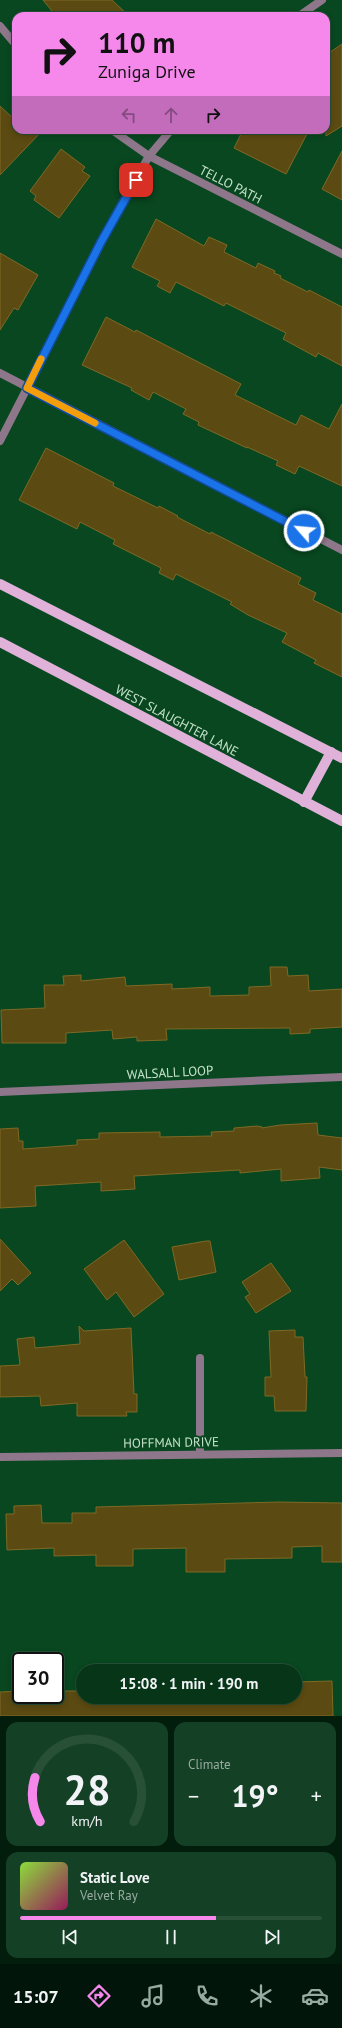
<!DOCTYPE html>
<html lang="en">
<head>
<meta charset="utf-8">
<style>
  :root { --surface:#063518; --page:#144025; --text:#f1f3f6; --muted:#98aba2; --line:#275037; --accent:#f688ec }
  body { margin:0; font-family:"PT Sans",sans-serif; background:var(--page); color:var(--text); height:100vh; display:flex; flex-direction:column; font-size:15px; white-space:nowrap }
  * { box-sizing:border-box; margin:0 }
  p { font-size:13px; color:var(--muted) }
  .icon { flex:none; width:22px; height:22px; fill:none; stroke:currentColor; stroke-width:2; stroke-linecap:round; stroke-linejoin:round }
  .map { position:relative; height:1716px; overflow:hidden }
  .panel { display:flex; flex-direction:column; gap:6px; padding:6px; background:#031d0d; flex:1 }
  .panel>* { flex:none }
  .banner { position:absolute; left:12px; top:12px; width:318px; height:122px; border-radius:12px; box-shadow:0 2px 6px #0003,0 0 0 1px var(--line); background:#f688ec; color:#111; overflow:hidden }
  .speed { position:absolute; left:12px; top:1652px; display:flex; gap:8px; font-size:20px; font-weight:700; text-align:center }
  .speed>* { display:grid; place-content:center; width:52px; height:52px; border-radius:50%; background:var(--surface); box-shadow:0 2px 6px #0003,0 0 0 1px var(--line); line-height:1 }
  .speed .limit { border:2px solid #111; border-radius:6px; background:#fff; color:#111 }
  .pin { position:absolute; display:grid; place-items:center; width:34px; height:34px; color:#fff; margin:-17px; border-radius:8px; box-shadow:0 2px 6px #0006 }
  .me { position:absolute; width:44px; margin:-22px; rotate:297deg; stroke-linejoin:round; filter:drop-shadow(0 0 3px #0008) }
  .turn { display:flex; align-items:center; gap:14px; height:84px; padding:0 20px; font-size:18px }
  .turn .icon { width:52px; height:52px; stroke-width:2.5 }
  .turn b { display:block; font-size:28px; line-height:34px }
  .lanes { display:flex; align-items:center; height:38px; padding:0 20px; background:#0003; justify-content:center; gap:20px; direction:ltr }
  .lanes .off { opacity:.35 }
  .big { font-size:30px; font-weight:800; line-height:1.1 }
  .panel .widget { flex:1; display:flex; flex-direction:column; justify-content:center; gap:6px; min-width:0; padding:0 14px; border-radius:12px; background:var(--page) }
  .panel .dial { align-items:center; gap:0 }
  .dial svg { height:104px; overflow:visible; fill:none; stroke:var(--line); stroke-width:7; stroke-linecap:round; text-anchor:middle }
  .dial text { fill:var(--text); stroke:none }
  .song { display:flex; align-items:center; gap:12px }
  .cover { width:48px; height:48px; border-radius:6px; background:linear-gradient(135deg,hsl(90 70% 55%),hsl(330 70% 35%)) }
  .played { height:4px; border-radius:2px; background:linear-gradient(90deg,var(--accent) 65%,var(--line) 65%) }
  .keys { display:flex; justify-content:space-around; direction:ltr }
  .heat { display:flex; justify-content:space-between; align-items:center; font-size:22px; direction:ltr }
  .panel .tiles { flex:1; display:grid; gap:6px; grid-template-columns:1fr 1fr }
  .widget:last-child { grid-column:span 2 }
  .trip { position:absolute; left:76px; top:1664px; width:226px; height:40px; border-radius:20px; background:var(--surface); box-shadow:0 2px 6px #0003,0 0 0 1px var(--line); font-weight:800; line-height:40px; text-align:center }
  .dock { display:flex; height:64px; justify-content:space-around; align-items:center; background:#02150a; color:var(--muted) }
  .dock .icon { width:28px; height:28px }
  .dock .selected { color:var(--accent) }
  .dock b { font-size:18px; color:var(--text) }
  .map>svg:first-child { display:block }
  .building { fill:#5b4a11; stroke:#7f6926 }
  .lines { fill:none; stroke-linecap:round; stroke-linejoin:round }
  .street { stroke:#8e778b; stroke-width:8 }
  .primary { stroke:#e0b2da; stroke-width:10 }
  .route-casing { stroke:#114b97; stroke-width:10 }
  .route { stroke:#1a73e8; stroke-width:7 }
  .slow { stroke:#f59e0b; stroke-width:7 }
  .labels { text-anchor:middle; stroke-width:4; stroke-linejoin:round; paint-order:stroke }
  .street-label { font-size:13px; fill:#c5e2ca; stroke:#084720 }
</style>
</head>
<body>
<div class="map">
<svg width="342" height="1716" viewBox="0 0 342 1716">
  <rect width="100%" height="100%" fill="#084720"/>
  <!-- building -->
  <g class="building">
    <polygon points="43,0 112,0 129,16 56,16"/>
    <polygon points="342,44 342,126 326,136 326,55"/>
    <polygon points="0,106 16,121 16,130 43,130 0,175"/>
    <polygon points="243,130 309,130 286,174 234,148"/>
    <polygon points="61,149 85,167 82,171 90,176 59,218 34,200 36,196 30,191"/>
    <polygon points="342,151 342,200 322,189"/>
    <polygon points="156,219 204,246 209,237 227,245 224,252 256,268 258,263 275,271 274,273 281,276 280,278 308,292 309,290 342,307 342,366 318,353 316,357 283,339 286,333 226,303 224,306 176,282 170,293 157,286 160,281 132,267"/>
    <polygon points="0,253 38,275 18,310 14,308 0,330"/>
    <polygon points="106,317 135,332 136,330 241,384 235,395 296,425 301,415 329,429 342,404 342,486 299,466 295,474 276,465 278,461 247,447 247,448 198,425 199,422 183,414 186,409 153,392 149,400 131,390 132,388 82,365"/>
    <polygon points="46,448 114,483 113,486 158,508 159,506 178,516 177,517 210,534 211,532 301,578 298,584 316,593 313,600 342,614 342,677 314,663 316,660 282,642 287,633 248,615 230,604 232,602 176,574 173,580 159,573 161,568 113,544 115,540 80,522 77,529 19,500"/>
    <polygon points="270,967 287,967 288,976 308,975 309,991 342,989 342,1027 310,1029 310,1033 290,1034 290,1028 166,1029 167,1040 137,1041 137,1037 113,1039 112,1030 66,1033 66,1043 2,1043 1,1010 45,1008 44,985 64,985 63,976 81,975 81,981 125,977 126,986 172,984 172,989 210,987 210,996 249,995 249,987 271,986"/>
    <polygon points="317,1123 318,1135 342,1138 342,1170 319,1167 320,1178 281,1181 281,1169 240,1173 240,1170 134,1176 135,1189 101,1191 101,1182 35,1186 36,1206 0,1208 0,1129 18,1128 19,1141 23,1141 23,1149 77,1145 77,1140 99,1139 99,1133 160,1132 160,1137 212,1136 211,1132 234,1131 234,1128 257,1126 262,1127 262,1128 280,1125"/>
    <polygon points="0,1239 31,1273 18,1285 12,1279 0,1291"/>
    <polygon points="124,1240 164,1294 134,1317 116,1292 107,1300 84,1269"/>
    <polygon points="206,1241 210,1241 216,1272 179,1280 172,1247"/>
    <polygon points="271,1263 291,1291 256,1313 245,1297 250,1294 242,1282"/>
    <polygon points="79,1326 84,1331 131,1328 134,1394 137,1394 137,1412 126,1412 127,1416 77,1416 77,1403 41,1406 40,1396 0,1397 0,1366 20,1365 17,1339 34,1337 35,1348 80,1344"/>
    <polygon points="295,1330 295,1337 303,1337 305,1377 307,1377 306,1411 275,1411 274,1396 265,1396 265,1377 271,1377 269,1331"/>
    <polygon points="279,1502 342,1503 342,1562 322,1562 322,1546 292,1547 292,1558 225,1559 225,1572 186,1572 186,1548 133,1549 133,1566 96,1566 96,1555 54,1556 54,1548 7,1550 6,1514 14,1514 14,1506 41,1505 42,1523 72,1523 72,1513 96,1513 96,1507"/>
    <polygon points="332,1681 333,1716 0,1716 0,1692 21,1691 21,1695 55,1695 55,1691 83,1691 83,1697 295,1697 295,1682"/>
  </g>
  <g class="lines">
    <!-- street -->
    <g class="street">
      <polyline points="299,16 322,0"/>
      <polyline points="0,26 16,45"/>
      <polyline points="112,130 149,156 342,254"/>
      <polyline points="0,373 342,550"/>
      <polyline points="0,441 116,214 149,156 171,130"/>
      <polyline points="0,1092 342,1077"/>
      <polyline points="200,1453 200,1358"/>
      <polyline points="0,1457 342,1453"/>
    </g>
    <!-- primary -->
    <g class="primary">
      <polyline points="0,584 342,758"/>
      <polyline points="0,642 342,821"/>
      <polyline points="304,802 331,752"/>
    </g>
  </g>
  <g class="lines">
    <!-- route casing -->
    <g class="route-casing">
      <polyline id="route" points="136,180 101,242 27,388 304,531"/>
    </g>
    <!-- route -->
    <use href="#route" class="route"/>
    <!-- slow -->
    <polyline class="slow" points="41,359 27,388 95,423"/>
  </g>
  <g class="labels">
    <!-- street labels -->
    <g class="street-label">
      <text transform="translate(231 184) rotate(27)" y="5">TELLO PATH</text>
      <text transform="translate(177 720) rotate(28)" y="5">WEST SLAUGHTER LANE</text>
      <text transform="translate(170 1072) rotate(-3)" y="5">WALSALL LOOP</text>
      <text transform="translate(171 1442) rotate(-1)" y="5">HOFFMAN DRIVE</text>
    </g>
  </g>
</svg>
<div class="speed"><div class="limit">30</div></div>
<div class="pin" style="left:136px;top:180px;background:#d93025"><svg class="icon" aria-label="arrive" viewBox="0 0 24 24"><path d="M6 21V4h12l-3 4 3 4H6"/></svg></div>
<svg class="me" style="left:304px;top:531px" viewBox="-20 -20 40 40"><circle r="17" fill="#1a73e8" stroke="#fff" stroke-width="3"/><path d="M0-11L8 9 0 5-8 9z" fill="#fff"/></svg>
<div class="trip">15:08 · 1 min · 190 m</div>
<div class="banner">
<div class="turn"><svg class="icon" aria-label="right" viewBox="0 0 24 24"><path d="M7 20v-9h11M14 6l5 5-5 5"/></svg><div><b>110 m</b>Zuniga Drive</div></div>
<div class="lanes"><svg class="icon off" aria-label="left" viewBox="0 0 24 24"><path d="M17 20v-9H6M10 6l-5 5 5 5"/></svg><svg class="icon off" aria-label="ahead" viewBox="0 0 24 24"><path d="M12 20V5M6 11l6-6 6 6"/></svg><svg class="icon" aria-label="right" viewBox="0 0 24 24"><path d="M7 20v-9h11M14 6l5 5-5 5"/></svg></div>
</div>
</div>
<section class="panel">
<div class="tiles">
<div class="widget dial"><svg viewBox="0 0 100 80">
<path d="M14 69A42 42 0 1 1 86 69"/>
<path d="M14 69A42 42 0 0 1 10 35" stroke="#f688ec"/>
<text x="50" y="56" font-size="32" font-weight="700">28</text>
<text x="50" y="72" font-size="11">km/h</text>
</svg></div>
<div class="widget"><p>Climate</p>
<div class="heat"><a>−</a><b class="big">19°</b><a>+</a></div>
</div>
<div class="widget">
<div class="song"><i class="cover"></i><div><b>Static Love</b><p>Velvet Ray</p></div></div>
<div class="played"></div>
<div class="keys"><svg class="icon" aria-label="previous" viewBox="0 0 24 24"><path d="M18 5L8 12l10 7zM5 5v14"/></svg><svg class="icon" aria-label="pause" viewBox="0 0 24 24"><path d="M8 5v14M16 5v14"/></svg><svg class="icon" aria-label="next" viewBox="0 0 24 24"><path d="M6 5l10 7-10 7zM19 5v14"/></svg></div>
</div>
</div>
</section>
<nav class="dock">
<b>15:07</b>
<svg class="icon selected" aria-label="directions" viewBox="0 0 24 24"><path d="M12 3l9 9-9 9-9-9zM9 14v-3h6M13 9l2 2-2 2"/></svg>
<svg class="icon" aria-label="music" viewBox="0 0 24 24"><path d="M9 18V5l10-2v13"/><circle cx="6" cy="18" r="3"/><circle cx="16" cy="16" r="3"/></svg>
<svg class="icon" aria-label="phone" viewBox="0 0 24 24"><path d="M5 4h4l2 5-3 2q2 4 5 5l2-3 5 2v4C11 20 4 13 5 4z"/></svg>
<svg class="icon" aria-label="climate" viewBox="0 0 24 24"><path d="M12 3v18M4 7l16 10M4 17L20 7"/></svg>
<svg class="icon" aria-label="car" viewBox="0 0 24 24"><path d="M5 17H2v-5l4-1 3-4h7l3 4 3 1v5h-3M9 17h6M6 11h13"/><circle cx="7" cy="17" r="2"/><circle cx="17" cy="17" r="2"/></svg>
</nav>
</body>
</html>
